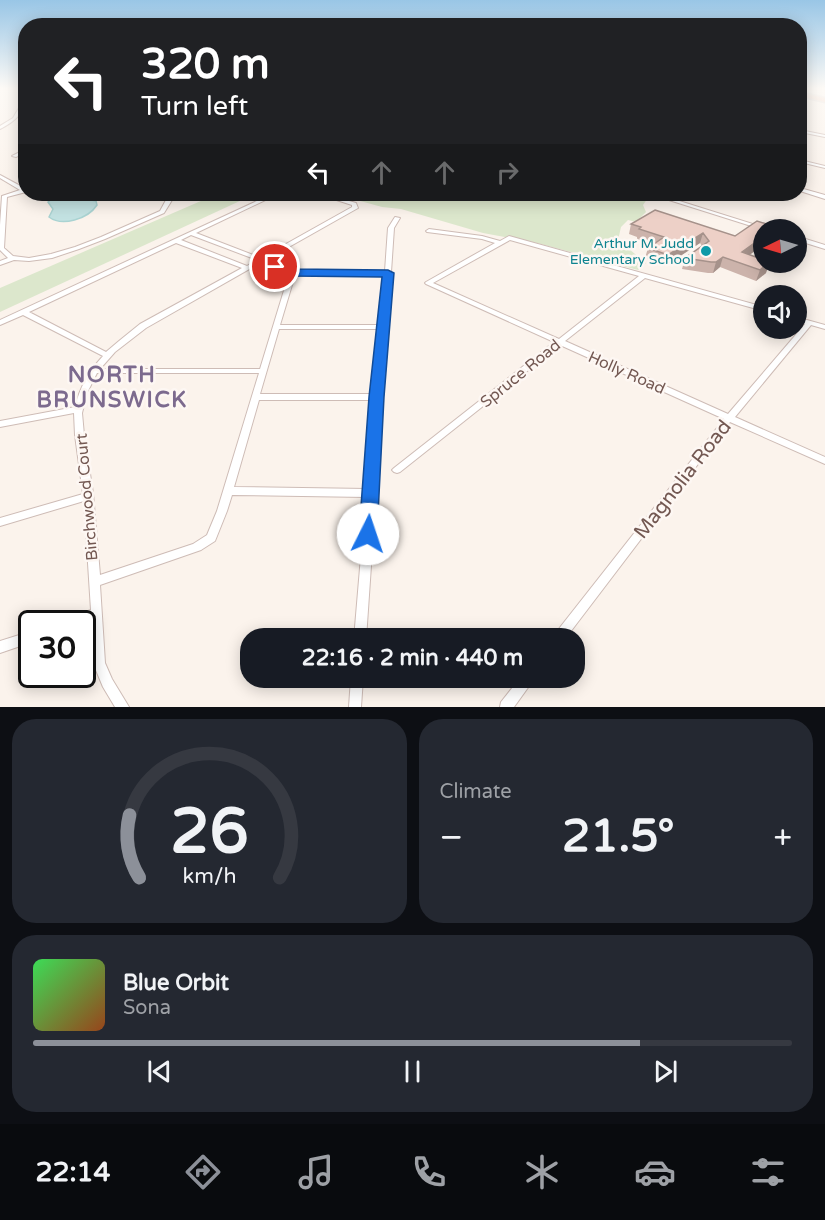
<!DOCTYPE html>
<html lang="en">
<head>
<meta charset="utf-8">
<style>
  :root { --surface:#171b24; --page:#242831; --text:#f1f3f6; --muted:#9ea1a6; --line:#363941; --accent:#8c9099 }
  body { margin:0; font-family:"Varela Round",sans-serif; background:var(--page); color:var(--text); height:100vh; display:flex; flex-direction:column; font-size:22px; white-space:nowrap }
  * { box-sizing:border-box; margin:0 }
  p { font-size:20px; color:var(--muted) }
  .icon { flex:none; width:33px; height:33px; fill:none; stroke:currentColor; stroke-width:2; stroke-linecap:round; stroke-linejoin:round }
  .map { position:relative; height:707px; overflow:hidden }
  .sheet { display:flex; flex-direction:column; gap:12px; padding:12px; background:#0d0f14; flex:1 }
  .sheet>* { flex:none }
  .top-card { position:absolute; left:18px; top:18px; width:789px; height:183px; border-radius:24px; box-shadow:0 3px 15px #0003; background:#202124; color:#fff; overflow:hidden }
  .needle { width:39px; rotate:265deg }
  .tools { position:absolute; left:753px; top:219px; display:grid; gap:12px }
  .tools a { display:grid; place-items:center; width:54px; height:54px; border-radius:50%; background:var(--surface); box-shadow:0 3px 15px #0003; font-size:30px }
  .speed { position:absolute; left:18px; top:610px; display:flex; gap:12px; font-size:30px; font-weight:700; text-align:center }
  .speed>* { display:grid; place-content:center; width:78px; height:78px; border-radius:50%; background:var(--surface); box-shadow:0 3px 15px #0003; line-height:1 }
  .speed .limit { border:3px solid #111; border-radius:9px; background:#fff; color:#111 }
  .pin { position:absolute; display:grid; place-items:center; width:51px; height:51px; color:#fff; margin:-26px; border:3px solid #fff; border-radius:50%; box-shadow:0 2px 6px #0007 }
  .me { position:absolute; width:66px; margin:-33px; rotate:4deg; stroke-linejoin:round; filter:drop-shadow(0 0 4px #0008) }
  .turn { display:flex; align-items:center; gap:21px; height:126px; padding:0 24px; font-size:27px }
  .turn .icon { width:78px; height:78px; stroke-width:2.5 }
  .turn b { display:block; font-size:42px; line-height:51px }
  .lanes { display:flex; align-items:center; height:57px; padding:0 24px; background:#0003; justify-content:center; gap:30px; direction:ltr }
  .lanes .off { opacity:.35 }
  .big { font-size:45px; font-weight:700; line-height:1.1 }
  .sheet .tile { flex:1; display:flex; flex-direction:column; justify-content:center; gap:9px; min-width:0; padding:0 21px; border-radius:24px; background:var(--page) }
  .sheet .dial { align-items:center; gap:0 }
  .dial svg { height:156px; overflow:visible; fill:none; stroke:var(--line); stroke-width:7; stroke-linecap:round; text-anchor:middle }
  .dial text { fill:var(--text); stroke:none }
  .song { display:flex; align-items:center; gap:18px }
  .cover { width:72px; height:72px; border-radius:9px; background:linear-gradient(135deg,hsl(130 70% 55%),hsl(20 70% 35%)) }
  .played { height:6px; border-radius:3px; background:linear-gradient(90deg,var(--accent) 80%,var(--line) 80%) }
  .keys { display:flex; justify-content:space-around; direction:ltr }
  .heat { display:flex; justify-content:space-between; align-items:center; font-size:33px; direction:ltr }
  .sheet .tiles { flex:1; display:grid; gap:12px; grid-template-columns:1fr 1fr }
  .tile:last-child { grid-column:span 2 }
  .trip { position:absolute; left:240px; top:628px; width:345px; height:60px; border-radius:24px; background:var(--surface); box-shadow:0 3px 15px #0003; font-weight:700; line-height:60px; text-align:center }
  .tab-bar { display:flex; height:96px; justify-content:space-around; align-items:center; background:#090b0e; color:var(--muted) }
  .tab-bar .icon { width:42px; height:42px }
  .tab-bar .on { color:var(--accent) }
  .tab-bar b { font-size:27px; color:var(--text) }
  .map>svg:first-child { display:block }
  .green { fill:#dce7cc }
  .water { fill:#c3e2e2; stroke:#aad3d2; stroke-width:1.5 }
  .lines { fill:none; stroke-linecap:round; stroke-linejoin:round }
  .minor-casing { stroke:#cebcb6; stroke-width:2 }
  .trunk-casing { stroke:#d8d0cf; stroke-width:3 }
  .minor { fill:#fff; fill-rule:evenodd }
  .trunk { fill:#eebfac; fill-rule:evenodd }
  .wall { fill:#ccb3ab }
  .shaded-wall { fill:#a6928b }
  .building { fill:#edd0c7; stroke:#a6928b; stroke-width:1.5 }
  .route { fill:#1a73e8; stroke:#114b97; stroke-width:1.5 }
  .culture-dot { fill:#0f9aa8; stroke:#fdf7f3; stroke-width:2 }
  .labels { text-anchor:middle; stroke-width:5; stroke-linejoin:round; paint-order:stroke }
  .far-culture-label { font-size:14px; fill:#0d838f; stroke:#fdf7f3; text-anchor:end }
  .street-label { font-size:16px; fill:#735852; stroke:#fdf7f3 }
  .near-street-label { font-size:20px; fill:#735852; stroke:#fdf7f3 }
  .district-label { font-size:22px; font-weight:bold; letter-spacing:1.5px; fill:#7c6a8e; stroke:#fdf7f3 }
</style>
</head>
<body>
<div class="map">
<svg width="825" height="707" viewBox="0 0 825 707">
  <rect width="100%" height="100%" fill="#fbf3ec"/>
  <!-- green -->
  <g class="green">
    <polygon points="217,194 255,194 0,312 0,288"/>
    <polygon points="335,194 643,194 650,195 643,205 646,212 636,222 628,220 621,227 618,240 646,263 638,270 537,243 483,233 401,209 382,207"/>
  </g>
  <!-- water -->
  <path class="water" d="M66,195L96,201L97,205C88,219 62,227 49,217L53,209L48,202L55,196Z"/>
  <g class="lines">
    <!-- minor casing -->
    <g class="minor-casing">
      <g id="minor">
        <path d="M26,96C25,113 14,122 0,129V126L13,118Z"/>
        <polygon points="800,130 825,135 825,137 800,132"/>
        <polygon points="26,149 26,152 16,157 12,156"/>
        <polygon points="800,160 825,166 825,168 800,162"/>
        <polygon points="0,175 26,189 26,192 7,197 4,248 13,256 29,258 51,254 75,247 101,237 160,211 166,200 161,194 165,194 172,200 164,213 105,239 79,249 52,258 29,261 14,260 0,265 0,261 8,258 0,250 0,225 2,196 20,190 0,178"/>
        <polygon points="800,188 825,195 825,199 800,191"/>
        <path d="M272,194H278L196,233L261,258L352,207V205L318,194H325L356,203L358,208L264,261L293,271H385L388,228L395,217L400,218L394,228L366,639H354L366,497L232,495L227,511L215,541L201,550L100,585L105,663L112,679L129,707H115L103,687L93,663L91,620L80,624H59L61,620L91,610L84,501L0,526V518L83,494L75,435L74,413L0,427V421L75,407C80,387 89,371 103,356L23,315L0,325V320ZM191,235L257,260L247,266L181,240ZM176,243L242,268L140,324L119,341L106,352L29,312ZM260,263L289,274L260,369H100L115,352L146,328ZM295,275H384L380,325H280ZM279,329H380L374,394H260ZM97,373H259L217,511L207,535L193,544L100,575L93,493L84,435L82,413L87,393ZM259,400H374L367,489L234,487Z"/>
        <polygon points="650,194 657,194 772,230 764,230"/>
        <path d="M429,229L482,236L500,241L509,236L764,307V311L645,278L565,341L728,414L805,324L796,321V317L825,325V329L811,325L735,417L825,457V464L730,422L565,639H552L554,635L724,419L560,345L400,472L397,473L394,472L392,470L394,468L554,342L426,284L425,283L426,282L495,243L482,239L427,232L426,231ZM510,240L639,276L559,339L433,283Z"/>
        <polygon points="796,236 825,245 825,249 796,240"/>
        <polygon points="32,631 32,642 0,653 0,641"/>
        <polygon points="351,678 363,678 361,707 349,707"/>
        <polygon points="520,678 534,678 532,682 514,707 500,707 501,702"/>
      </g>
    </g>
    <!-- trunk casing -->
    <g class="trunk-casing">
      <polygon id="trunk" points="800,92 825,98 825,102 800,96"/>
    </g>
    <!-- minor -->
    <use href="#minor" class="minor"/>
    <!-- trunk -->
    <use href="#trunk" class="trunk"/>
  </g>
  <!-- wall -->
  <polygon class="wall" points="631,224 735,236 776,227 775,230 764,230 764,244 749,255 766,273 756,281 720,267 713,273 708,273 682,269 685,258 702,246 700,243 665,266 645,258 648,248 653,245 637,239 637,237 629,234"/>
  <!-- shaded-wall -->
  <g class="shaded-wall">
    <polygon points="703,233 700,243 665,266 668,255"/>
    <polygon points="764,236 764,244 739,263 742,252"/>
    <polygon points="723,257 720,267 713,273 716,262"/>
    <polygon points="770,262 766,273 756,281 760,270"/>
  </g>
  <!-- building -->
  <polygon class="building" points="655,210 735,236 757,221 776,227 772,230 764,230 764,236 742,252 764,260 764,262 769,262 760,270 723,257 716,262 711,262 685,258 709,241 703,233 668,255 648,248 664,237 639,229 641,227 631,224"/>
  <!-- sky -->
  <linearGradient id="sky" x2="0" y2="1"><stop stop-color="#99c6e6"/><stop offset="0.47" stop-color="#fdfaf6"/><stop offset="1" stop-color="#fdfaf6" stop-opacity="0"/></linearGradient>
  <rect width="825" height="188" fill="url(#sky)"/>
  <!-- route -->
  <polygon class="route" points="275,264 293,269 388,270 394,273 384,397 377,534 375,539 368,541 362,539 359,534 369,397 382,277 292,276 271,270 271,265"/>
  <!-- markers -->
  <circle class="culture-dot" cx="706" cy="251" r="6"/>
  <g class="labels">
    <!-- far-culture labels -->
    <g class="far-culture-label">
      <text x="694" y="248">Arthur M. Judd<tspan x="694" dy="16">Elementary School</tspan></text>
    </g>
    <!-- street labels -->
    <g class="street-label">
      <text transform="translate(627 372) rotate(24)" y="6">Holly Road</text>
      <text transform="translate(520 373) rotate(-39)" y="6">Spruce Road</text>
      <text transform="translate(86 497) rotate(-95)" y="6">Birchwood Court</text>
    </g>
    <!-- near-street labels -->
    <g class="near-street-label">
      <text transform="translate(682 479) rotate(-52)" y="7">Magnolia Road</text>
    </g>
    <!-- district labels -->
    <g class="district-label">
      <text x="112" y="382">NORTH<tspan x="112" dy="25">BRUNSWICK</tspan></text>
    </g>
  </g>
</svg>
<div class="tools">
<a><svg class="needle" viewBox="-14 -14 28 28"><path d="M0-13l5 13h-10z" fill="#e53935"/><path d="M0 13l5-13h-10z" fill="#9ea1a6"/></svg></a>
<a><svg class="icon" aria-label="sound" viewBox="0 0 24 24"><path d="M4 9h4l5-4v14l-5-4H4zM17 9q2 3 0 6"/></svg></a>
</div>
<div class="speed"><div class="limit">30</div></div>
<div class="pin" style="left:275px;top:267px;background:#d93025"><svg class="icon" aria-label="arrive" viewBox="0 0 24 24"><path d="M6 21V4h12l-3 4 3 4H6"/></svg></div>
<svg class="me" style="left:368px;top:534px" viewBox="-20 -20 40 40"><circle r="19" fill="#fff"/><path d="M0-13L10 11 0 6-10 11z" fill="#1a73e8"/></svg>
<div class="trip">22:16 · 2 min · 440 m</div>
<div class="top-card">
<div class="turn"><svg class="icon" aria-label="left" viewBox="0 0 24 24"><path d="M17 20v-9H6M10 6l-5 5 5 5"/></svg><div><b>320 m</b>Turn left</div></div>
<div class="lanes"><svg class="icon" aria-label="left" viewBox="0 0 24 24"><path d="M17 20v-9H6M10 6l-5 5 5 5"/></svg><svg class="icon off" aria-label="ahead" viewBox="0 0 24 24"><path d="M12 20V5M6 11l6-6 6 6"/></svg><svg class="icon off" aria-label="ahead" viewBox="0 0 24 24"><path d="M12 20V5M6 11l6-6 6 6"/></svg><svg class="icon off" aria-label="right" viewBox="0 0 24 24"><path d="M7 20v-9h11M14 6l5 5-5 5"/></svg></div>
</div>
</div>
<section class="sheet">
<div class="tiles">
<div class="tile dial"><svg viewBox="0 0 100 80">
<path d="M14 69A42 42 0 1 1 86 69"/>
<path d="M14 69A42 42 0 0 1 9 37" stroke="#8c9099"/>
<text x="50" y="56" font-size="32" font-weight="700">26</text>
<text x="50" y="72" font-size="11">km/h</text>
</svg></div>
<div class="tile"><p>Climate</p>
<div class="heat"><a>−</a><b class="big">21.5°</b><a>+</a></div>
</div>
<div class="tile">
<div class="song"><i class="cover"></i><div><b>Blue Orbit</b><p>Sona</p></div></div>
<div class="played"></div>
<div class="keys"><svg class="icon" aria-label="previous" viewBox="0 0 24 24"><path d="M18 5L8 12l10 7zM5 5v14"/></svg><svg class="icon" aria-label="pause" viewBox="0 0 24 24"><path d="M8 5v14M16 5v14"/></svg><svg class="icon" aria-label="next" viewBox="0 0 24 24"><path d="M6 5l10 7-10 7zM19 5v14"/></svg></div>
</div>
</div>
</section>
<nav class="tab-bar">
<b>22:14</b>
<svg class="icon on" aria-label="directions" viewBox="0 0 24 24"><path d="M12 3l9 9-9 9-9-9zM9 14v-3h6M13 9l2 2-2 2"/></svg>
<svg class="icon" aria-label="music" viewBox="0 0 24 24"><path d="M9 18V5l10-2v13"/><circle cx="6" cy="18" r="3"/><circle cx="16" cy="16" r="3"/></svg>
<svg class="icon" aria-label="phone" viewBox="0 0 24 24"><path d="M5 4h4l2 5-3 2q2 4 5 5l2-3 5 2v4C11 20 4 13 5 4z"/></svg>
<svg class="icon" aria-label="climate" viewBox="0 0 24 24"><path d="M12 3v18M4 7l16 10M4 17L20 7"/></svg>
<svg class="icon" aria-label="car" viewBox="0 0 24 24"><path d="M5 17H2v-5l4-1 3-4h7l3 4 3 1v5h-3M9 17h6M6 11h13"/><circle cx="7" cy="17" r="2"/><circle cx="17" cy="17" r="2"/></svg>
<svg class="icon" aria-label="filters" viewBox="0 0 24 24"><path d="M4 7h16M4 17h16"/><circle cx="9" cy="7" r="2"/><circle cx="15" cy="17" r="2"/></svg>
</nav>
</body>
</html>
